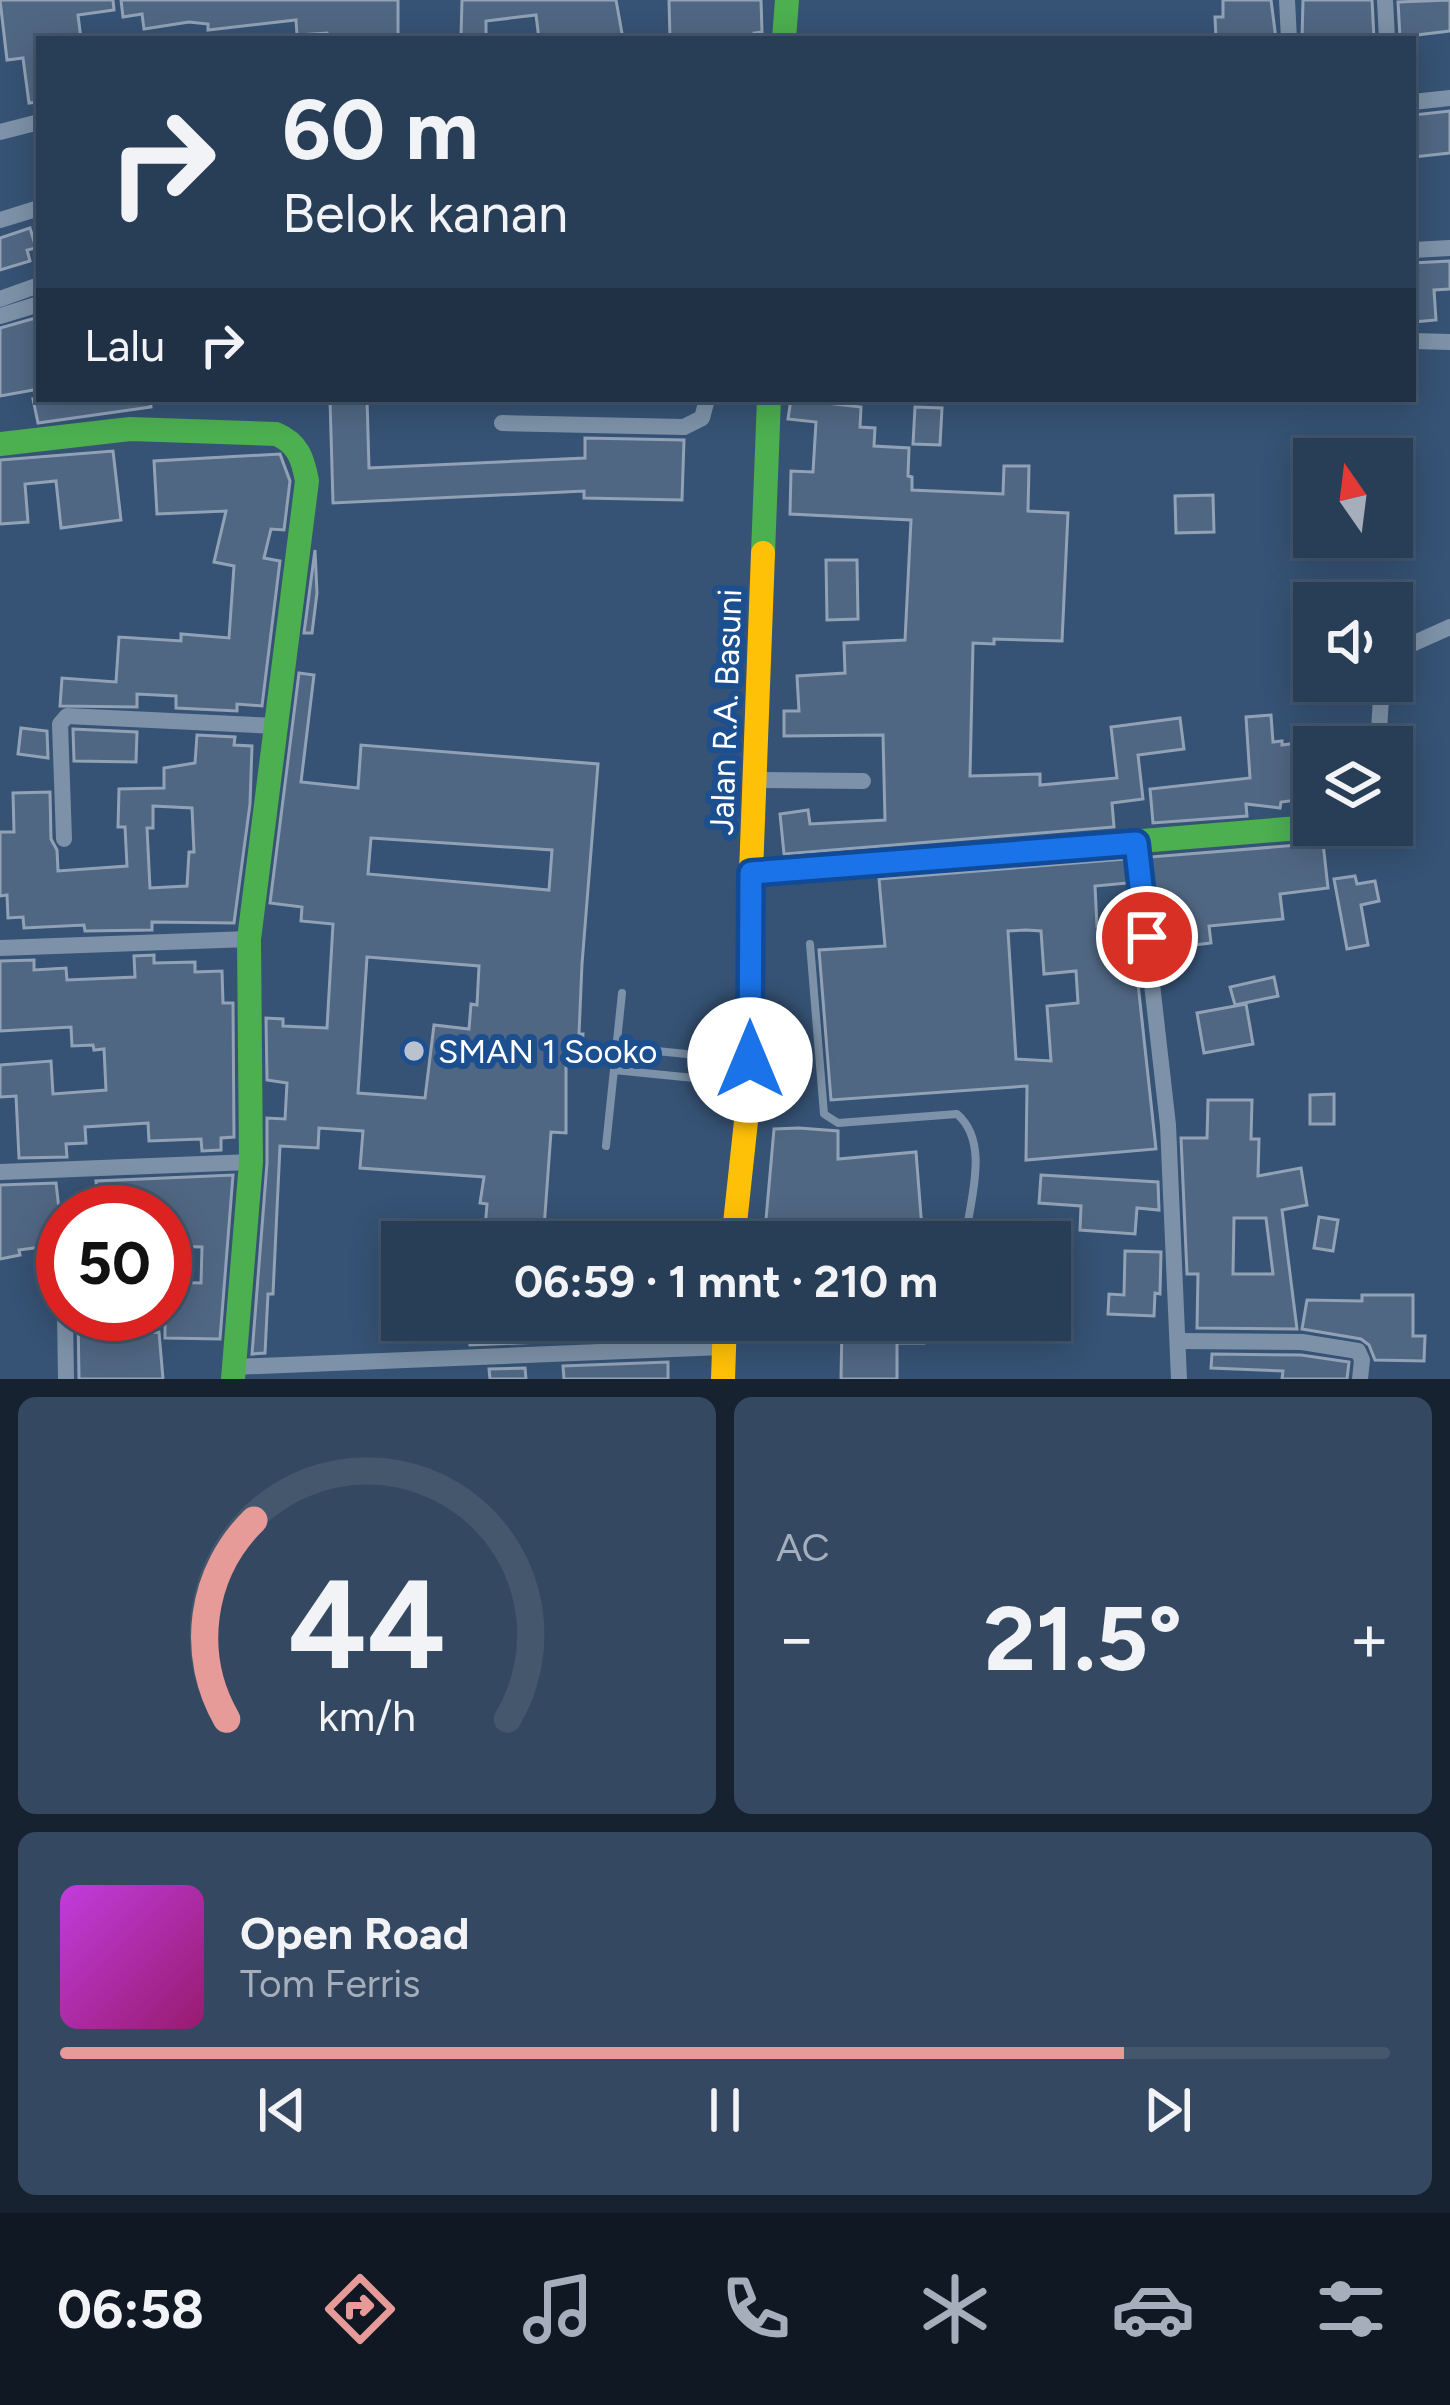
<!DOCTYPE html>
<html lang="id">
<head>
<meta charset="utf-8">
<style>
  :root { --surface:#283e57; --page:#344961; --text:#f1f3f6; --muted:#a5aeba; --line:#44576d; --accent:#e69b98 }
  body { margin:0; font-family:Figtree,sans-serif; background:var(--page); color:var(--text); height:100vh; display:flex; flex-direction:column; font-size:45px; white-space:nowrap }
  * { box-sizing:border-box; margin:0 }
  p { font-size:39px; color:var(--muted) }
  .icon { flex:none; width:66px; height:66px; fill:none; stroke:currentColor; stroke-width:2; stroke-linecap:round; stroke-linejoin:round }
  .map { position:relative; height:1379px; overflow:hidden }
  .panel { display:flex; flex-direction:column; gap:18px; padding:18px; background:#162230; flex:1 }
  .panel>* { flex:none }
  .banner { position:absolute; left:36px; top:36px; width:1380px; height:366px; border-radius:0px; box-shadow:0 6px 30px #0003,0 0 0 3px var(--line); background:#283e57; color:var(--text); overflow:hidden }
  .needle { width:78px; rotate:346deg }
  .fabs { position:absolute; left:1293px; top:438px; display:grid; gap:24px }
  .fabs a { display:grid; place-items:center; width:120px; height:120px; border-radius:0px; background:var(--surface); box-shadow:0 6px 30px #0003,0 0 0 3px var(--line); font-size:60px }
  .speed { position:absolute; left:36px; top:1185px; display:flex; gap:24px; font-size:60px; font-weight:700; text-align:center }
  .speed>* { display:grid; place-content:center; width:156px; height:156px; border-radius:50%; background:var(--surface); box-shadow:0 6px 30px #0003,0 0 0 3px var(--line); line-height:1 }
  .speed .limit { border:18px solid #d22; background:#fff; color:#111 }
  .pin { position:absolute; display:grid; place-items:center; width:102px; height:102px; color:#fff; margin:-51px; border:6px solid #fff; border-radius:50%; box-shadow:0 3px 12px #0007 }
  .me { position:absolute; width:132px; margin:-66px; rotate:0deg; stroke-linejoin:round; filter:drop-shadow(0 0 9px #0008) }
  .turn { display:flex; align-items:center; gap:42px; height:252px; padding:0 48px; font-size:54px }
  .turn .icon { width:156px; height:156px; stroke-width:2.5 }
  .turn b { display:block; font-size:84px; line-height:102px }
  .then { display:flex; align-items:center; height:114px; padding:0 48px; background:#0003; gap:24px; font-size:45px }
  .big { font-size:90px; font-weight:700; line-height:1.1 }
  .panel .card { flex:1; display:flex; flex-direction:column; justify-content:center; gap:18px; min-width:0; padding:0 42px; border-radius:18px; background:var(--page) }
  .panel .dial { align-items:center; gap:0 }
  .dial svg { height:312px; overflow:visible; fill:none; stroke:var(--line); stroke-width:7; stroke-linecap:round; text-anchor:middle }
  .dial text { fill:var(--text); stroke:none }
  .song { display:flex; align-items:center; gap:36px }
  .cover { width:144px; height:144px; border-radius:18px; background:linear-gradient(135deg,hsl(290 70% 55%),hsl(320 70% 35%)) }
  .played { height:12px; border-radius:6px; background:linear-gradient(90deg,var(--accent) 80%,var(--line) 80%) }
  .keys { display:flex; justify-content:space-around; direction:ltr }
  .heat { display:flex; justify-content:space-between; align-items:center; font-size:66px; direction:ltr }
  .panel .tiles { flex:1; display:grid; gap:18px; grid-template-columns:1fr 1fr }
  .card:last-child { grid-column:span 2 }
  .trip { position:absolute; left:381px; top:1221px; width:690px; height:120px; border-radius:0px; background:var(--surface); box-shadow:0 6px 30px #0003,0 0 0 3px var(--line); font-weight:700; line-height:120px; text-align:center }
  .menu { display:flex; height:192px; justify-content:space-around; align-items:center; background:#101923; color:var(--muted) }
  .menu .icon { width:84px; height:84px }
  .menu .selected { color:var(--accent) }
  .menu b { font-size:54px; color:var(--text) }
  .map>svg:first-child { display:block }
  .building { fill:#506783; stroke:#92a2b6; stroke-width:3; fill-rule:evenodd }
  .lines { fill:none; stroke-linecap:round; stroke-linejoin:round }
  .lane { stroke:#7d92a8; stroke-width:8 }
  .street { stroke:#7d92a8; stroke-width:16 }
  .fast { stroke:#4caf50; stroke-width:24 }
  .slow { stroke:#ffc107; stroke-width:24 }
  .route-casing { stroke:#114b97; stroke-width:30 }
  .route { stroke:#1a73e8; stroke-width:21 }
  .poi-dot { fill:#b9c2ce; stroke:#1b4f8f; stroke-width:4.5 }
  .labels { text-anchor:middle; stroke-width:12; stroke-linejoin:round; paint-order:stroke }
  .street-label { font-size:33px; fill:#fff; stroke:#1b4f8f }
  .poi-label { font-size:33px; fill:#fff; stroke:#1b4f8f; text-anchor:start }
</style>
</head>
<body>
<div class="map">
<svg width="1450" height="1379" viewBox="0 0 1450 1379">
  <rect width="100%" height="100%" fill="#365274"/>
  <!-- building -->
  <g class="building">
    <polygon points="0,0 113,0 114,10 78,15 81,39 39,39 39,102 29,103 23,58 7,60"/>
    <polygon points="121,0 398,0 398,39 328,39 327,33 297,35 296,20 208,30 208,24 189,22 144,29 142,14 123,17"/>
    <polygon points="462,0 616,0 623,39 539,39 536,15 486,21 486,38 461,37"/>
    <polygon points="669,0 761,0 762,32 754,33 754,39 670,39"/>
    <polygon points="1223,0 1271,0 1276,39 1216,39 1215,17 1223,17"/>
    <polygon points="1303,0 1372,0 1374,39 1302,39"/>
    <polygon points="1450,0 1450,31 1400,37 1398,2"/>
    <polygon points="1450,111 1450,153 1413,157 1413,115"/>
    <polygon points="30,228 36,248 27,250 30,261 0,270 0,238"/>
    <polygon points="1450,261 1450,289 1434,290 1436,320 1413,322 1413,263"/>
    <polygon points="39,317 39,389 0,396 0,328"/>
    <polygon points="33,399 150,399 151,407 38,423"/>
    <polygon points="330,399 367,399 369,468 585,458 585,438 684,440 682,500 584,498 584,491 333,503"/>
    <polygon points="791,399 861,407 860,427 875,428 874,446 909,448 908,476 912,477 912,490 1003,494 1004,466 1029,466 1028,511 1068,513 1062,641 994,639 994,644 973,643 970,776 1040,774 1040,785 1117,778 1111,727 1180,718 1184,749 1138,755 1143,799 1112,803 1114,827 784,854 780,814 808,810 810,824 885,820 883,735 784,736 784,711 799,711 797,676 845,673 844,643 905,640 911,520 790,514 791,471 813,472 816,422 788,419"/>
    <polygon points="915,407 942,408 940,445 913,444"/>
    <polygon points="113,451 121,520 61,528 56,481 25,484 28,522 0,524 0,460"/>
    <polygon points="280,454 290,481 284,530 271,529 264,558 280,561 262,706 237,704 237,711 176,708 176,696 137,694 137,707 60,706 62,678 116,682 119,637 181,641 181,634 229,638 234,566 214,562 226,511 157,514 154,461"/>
    <polygon points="1213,495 1214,532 1176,533 1175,496"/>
    <polygon points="315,550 317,593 312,633 304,633"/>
    <polygon points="826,560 857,560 858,619 827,620"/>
    <path d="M299,673L314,675L301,782L358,788L361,745L598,764L582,964L579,1034H583L581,1061L566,1060V1133L551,1132L543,1242H484L487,1204L480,1203L484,1177L360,1168L363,1131L319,1128L318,1148L280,1146L273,1294H268L265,1353L252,1354L267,1163V1118L285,1119L287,1083L267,1080L266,1018L283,1019V1026L327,1028L333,924L301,921L302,907L270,903ZM371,838L552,850L549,890L368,874ZM367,957L479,966L477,1005L471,1004L469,1029L434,1025L425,1098L358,1093Z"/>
    <polygon points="1271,715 1273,742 1282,741 1282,745 1314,741 1314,798 1281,802 1280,808 1246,804 1247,816 1153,823 1150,789 1250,778 1246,717"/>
    <polygon points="21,728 47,731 48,758 18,754"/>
    <polygon points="73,729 137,732 136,762 74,761"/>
    <path d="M197,735L235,737L234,745L252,746L250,804L234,923L152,922V930L85,931L84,925L24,928L23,917L8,918L7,895L0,896V832H14L13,793L50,792L51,839L57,850L58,871L127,866L125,827H118L119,789L164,788V768L195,763ZM153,806L192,808L194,852H189L187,886L150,888L147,828H153Z"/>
    <polygon points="1323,843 1328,888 1280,894 1283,919 1209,926 1211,943 1161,949 1150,857"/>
    <path d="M1125,859L1128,883L1095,886L1097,926L1112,924L1113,948L1134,947L1156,1149L1026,1160L1027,1086L831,1100L819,950L885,946L879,879ZM1026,930L1041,931L1044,974L1076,971L1078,1003L1047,1006L1051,1061L1016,1059L1008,931Z"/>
    <polygon points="1355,876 1357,884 1375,881 1379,901 1361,905 1368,945 1347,949 1334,879"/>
    <polygon points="154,955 154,963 195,962 195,972 222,971 223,1003 233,1003 234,1137 221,1138 221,1150 202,1151 201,1139 149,1141 148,1123 85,1127 86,1143 66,1144 67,1157 19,1158 16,1096 0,1097 0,1065 51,1061 53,1094 106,1090 104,1049 94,1050 93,1045 72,1046 71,1027 0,1031 0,961 34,960 34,970 66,968 67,980 135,977 134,956"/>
    <polygon points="1274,977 1278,996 1235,1005 1230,987"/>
    <polygon points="1246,1004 1253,1044 1204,1053 1197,1013"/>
    <polygon points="790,1067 792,1094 774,1095 772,1068"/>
    <polygon points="1334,1094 1334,1124 1310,1124 1310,1095"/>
    <path d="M1208,1100H1252L1251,1139H1259L1258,1176L1301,1168L1307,1205L1282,1210L1297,1329L1197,1328L1198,1274H1187L1181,1138H1207ZM1234,1218H1266L1273,1274H1233Z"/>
    <polygon points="799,1128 838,1131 838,1159 916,1152 923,1242 764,1242 774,1129"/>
    <polygon points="233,1175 220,1339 165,1338 165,1282 201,1283 202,1247 165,1246 165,1212 99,1212 96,1181"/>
    <polygon points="1041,1175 1158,1182 1159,1210 1137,1208 1135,1234 1080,1230 1081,1206 1039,1203"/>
    <polygon points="56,1183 63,1244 19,1250 20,1255 0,1259 0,1185"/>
    <polygon points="1319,1217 1338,1220 1333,1251 1314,1248"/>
    <polygon points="1125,1251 1161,1252 1160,1294 1155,1293 1154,1316 1108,1314 1109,1294 1124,1295"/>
    <polygon points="1362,1295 1413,1295 1413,1336 1425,1336 1424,1361 1375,1360 1369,1345 1361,1339 1302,1329 1307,1300 1362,1301"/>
    <polygon points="78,1314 96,1314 98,1337 159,1332 163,1379 79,1379"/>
    <polygon points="469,1320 637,1320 637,1338 470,1345"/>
    <polygon points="842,1324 924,1325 924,1343 897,1343 897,1379 841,1379"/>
    <polygon points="1212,1354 1301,1355 1349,1362 1347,1379 1282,1379 1283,1371 1211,1368"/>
    <polygon points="668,1362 668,1379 564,1379 563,1366"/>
    <polygon points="525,1368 526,1379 490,1379 489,1369"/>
  </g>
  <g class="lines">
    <!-- lane -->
    <g class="lane">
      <path d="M810,944L824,1114L838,1123L957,1114C991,1143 969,1202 965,1242"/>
      <polyline points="617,1047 746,1060"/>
      <polyline points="614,1070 744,1083"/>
      <polyline points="606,1146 622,993"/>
    </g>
    <!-- street -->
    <g class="street">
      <polyline points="1287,0 1289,39"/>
      <polyline points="1385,0 1387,39"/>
      <polyline points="1413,102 1450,98"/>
      <polyline points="0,132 39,122"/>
      <polyline points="0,220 39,208"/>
      <polyline points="1413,250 1450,248"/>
      <polyline points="0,299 39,285"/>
      <polyline points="0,316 39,304"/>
      <polyline points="1413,341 1450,342"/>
      <polyline points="502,423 684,427 702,418 707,399"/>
      <polyline points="1392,653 1450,627"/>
      <polyline points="1378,747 1382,681"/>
      <polyline points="757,780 863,781"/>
      <polyline points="64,839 60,724 67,716 277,726"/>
      <polyline points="1136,843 1168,1125 1179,1379"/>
      <polyline points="0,948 249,939"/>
      <polyline points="0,1172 251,1162"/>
      <polyline points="65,1314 66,1379"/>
      <polyline points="1178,1341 1302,1342 1358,1351 1362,1360 1360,1379"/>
      <polyline points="234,1367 723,1347"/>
    </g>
    <!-- fast -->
    <g class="fast">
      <polyline points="784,39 787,0"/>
      <path d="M0,444L130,429L276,434C298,443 303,459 307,481L249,939L251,1162L233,1379"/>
      <polyline points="763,553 769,399"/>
      <polyline points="751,873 1335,825"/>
    </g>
    <!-- slow -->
    <g class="slow">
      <polyline points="733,1242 750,1084 751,873 763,553"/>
      <polyline points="723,1379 725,1320"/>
    </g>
  </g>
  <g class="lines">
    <!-- route casing -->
    <g class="route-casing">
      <polyline id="route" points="750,1060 751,873 1136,843 1147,937"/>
    </g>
    <!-- route -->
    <use href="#route" class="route"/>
  </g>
  <!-- markers -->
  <circle class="poi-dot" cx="414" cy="1051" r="12"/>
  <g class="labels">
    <!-- street labels -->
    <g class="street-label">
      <text transform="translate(725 712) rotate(-88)" y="12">Jalan R.A. Basuni</text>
    </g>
    <!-- poi labels -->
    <g class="poi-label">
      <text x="438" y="1063">SMAN 1 Sooko</text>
    </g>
  </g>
</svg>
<div class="fabs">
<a><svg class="needle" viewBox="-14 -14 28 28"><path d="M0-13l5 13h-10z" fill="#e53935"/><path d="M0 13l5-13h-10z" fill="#a5aeba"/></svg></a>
<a><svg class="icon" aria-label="sound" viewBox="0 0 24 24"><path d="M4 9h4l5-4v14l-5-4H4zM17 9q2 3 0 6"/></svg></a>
<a><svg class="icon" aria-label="layers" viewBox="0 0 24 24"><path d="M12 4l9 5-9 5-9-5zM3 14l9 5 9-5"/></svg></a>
</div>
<div class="speed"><div class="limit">50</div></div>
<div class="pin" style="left:1147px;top:937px;background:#d93025"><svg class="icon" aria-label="arrive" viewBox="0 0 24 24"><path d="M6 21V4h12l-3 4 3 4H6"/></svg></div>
<svg class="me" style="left:750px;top:1060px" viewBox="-20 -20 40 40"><circle r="19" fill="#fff"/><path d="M0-13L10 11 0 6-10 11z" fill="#1a73e8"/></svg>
<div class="trip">06:59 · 1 mnt · 210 m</div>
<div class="banner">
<div class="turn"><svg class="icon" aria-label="right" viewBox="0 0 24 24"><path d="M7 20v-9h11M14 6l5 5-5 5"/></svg><div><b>60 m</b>Belok kanan</div></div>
<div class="then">Lalu<svg class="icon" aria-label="right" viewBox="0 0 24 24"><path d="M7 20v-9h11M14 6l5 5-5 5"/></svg></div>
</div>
</div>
<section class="panel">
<div class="tiles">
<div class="card dial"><svg viewBox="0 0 100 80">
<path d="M14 69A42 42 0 1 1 86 69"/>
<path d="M14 69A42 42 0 0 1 21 18" stroke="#e69b98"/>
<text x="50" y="56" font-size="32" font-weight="700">44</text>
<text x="50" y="72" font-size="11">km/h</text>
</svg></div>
<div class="card"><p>AC</p>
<div class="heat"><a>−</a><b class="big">21.5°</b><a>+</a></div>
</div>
<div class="card">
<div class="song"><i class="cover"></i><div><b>Open Road</b><p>Tom Ferris</p></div></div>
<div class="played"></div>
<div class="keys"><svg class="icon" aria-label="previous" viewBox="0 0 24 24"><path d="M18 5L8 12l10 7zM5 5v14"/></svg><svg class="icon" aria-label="pause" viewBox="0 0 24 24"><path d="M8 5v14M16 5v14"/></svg><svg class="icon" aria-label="next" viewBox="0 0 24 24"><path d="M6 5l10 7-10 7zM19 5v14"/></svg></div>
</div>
</div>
</section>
<nav class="menu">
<b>06:58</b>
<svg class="icon selected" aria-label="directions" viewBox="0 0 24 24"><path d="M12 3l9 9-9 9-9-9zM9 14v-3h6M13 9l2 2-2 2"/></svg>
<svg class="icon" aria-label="music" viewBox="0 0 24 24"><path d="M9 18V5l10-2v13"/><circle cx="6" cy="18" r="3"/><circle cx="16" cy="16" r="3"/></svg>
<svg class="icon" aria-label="phone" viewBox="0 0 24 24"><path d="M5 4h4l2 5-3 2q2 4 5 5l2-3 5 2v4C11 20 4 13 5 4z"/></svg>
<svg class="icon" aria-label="climate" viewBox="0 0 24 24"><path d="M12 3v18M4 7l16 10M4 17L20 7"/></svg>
<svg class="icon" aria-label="car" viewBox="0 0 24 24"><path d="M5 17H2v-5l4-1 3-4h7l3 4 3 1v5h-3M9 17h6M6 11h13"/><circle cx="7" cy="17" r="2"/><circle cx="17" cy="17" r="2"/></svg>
<svg class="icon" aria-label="filters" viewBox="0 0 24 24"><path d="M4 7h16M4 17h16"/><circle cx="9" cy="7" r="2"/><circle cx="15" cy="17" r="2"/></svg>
</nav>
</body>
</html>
